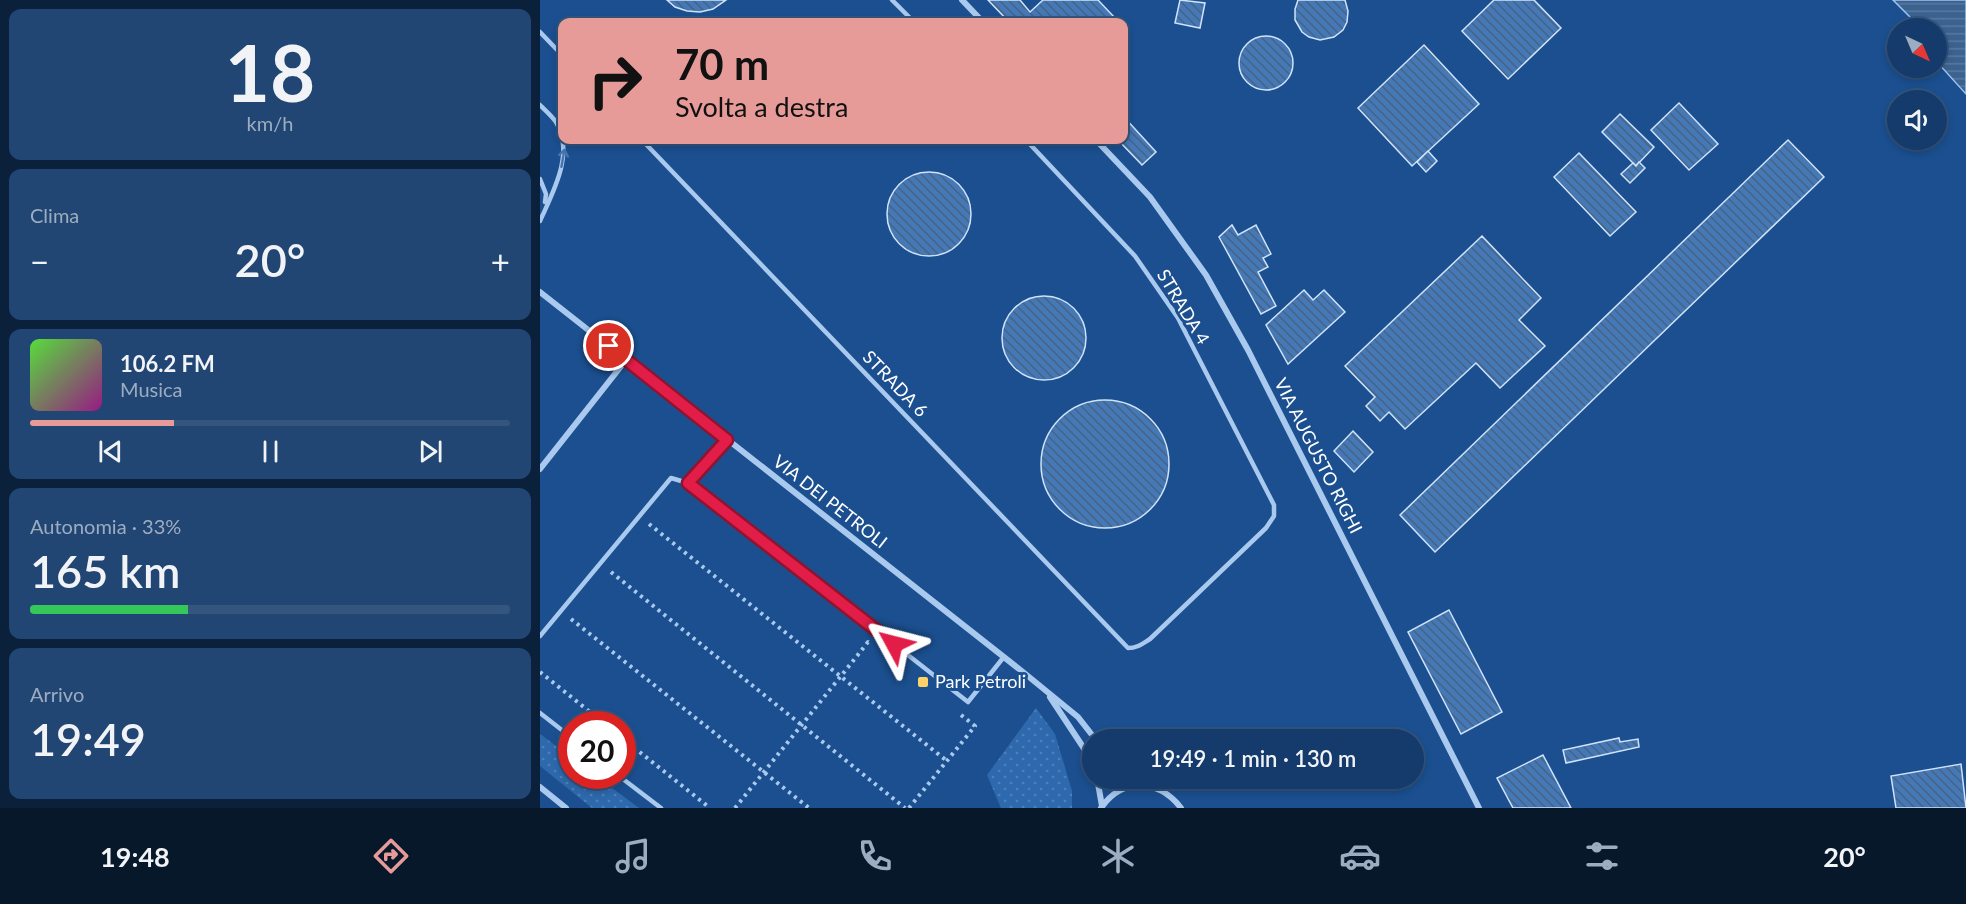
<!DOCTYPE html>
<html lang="it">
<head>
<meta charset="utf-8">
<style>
  :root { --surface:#143b6b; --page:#214673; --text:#f1f3f6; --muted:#9dadc1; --line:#33557e; --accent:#e69b98 }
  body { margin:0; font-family:Lato,sans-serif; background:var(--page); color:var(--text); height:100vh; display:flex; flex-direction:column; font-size:22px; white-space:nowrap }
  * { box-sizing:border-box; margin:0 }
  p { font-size:20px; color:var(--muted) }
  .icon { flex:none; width:33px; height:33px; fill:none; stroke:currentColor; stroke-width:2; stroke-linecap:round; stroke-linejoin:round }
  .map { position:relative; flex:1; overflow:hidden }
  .side { display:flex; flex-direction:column; gap:9px; padding:9px; background:#0b203b; width:540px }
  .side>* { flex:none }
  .guide { position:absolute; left:18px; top:18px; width:570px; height:126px; border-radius:12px; box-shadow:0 3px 9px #0003,0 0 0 2px var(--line); background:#e69b98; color:#111; overflow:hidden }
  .needle { width:39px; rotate:136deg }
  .controls { position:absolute; left:1347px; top:18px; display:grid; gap:12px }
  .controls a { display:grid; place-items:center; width:60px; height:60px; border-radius:50%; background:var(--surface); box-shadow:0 3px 9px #0003,0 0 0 2px var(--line); font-size:30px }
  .speed { position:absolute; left:18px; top:711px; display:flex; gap:12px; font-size:30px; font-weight:700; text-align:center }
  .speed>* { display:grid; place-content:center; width:78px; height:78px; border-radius:50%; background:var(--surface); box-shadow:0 3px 9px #0003,0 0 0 2px var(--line); line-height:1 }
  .speed .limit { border:9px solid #d22; background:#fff; color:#111 }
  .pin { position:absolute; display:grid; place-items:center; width:51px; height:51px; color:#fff; margin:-26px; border:3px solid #fff; border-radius:50%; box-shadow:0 2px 6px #0007 }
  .me { position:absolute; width:66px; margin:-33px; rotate:308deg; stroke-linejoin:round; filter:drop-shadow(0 0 4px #0008) }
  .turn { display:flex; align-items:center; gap:21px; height:126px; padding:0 18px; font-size:27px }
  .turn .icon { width:78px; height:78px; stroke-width:2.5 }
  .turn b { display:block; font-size:42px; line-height:51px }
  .big { font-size:45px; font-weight:600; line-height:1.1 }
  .side .tile { flex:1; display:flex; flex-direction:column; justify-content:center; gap:9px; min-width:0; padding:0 21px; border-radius:12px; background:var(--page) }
  .side .dial { align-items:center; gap:0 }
  .dial b { font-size:78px; line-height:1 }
  .song { display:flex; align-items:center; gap:18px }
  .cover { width:72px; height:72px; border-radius:9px; background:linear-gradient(135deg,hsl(110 70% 55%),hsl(310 70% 35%)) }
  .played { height:6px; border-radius:3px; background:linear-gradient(90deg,var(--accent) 30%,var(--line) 30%) }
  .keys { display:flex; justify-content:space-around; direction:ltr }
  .heat { display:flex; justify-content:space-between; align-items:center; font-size:33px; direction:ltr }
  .charge { height:9px; border-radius:4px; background:linear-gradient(90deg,#34c759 33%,var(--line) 0) }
  .trip { position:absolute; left:542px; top:729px; width:342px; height:60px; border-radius:30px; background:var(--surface); box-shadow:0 3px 9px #0003,0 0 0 2px var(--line); font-weight:600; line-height:60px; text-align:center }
  .tabs { display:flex; height:96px; justify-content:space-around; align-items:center; background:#08182b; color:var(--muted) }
  .tabs .icon { width:42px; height:42px }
  .tabs .active { color:var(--accent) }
  .tabs b { font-size:27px; color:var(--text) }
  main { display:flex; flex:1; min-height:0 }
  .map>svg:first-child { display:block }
  .green { fill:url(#green-dots) }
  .water { fill:url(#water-rules); stroke:#9cc4f0; stroke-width:1.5 }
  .building { fill:url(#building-back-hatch); stroke:#cfe3fa; stroke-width:1.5 }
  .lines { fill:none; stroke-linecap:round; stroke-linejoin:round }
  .path { stroke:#a9c9ee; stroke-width:4; stroke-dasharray:3 4.5; stroke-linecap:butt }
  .lane { stroke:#a9c9ee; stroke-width:4.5 }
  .street { stroke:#a9c9ee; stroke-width:6 }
  .oneway { stroke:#4674ac }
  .route-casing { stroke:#92132f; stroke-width:15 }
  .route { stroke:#e11d48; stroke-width:10 }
  .poi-dot { fill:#ffd166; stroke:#1b4f8f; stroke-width:2 }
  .labels { text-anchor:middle; stroke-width:6; stroke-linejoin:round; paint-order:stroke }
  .street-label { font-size:18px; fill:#fff; stroke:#1b4f8f }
  .poi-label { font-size:18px; fill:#fff; stroke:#1b4f8f; text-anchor:start }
</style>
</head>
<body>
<main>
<section class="side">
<div class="tile dial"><b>18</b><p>km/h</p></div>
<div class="tile"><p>Clima</p>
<div class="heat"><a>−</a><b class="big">20°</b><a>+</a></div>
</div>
<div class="tile">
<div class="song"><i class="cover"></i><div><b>106.2 FM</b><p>Musica</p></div></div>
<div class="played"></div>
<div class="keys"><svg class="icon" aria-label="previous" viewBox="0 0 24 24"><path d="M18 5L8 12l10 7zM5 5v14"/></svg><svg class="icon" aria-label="pause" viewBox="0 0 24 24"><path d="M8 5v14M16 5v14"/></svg><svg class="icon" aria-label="next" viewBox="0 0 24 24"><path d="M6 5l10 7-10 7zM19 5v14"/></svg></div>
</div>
<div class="tile"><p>Autonomia · 33%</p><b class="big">165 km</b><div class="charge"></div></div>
<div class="tile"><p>Arrivo</p><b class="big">19:49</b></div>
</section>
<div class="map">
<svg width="1426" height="808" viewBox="0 0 1426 808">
  <defs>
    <pattern id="green-dots" width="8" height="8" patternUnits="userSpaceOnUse" patternTransform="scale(1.5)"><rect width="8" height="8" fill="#2e69ad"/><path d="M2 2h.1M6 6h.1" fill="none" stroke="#4d80b9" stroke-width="1.8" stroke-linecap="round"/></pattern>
    <pattern id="water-rules" width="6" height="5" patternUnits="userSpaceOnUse" patternTransform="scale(1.5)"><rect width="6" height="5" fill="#3c6290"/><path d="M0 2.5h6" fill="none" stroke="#597aa1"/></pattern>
    <pattern id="building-back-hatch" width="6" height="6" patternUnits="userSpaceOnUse" patternTransform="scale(1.5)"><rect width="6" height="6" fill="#4478b7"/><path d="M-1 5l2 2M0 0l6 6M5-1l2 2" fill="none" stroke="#486282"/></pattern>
  </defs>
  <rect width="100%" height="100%" fill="#1b4f8f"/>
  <!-- green -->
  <g class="green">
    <polygon points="496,708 515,734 532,791 532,808 461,808 447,775"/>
    <polygon points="0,734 31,757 32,776 56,776 99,808 52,808 0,766"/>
  </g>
  <!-- water -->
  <polygon class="water" points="1353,0 1426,0 1426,94 1397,62 1396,28 1381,28"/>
  <!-- building -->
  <g class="building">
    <polygon points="127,0 186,0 173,9 160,12 147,11 135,7"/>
    <polygon points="448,0 480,0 490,12 503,0 558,0 576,19 571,22 469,22"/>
    <polygon points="640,0 665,3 660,28 635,23"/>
    <polygon points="758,0 805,0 808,11 807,22 803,30 794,37 780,40 769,37 762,32 755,20 755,9"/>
    <polygon points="954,0 994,0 1021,28 968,79 922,31"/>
    <circle cx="726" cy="63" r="27"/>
    <polygon points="884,45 939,104 872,166 818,108"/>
    <polygon points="1139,103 1178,144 1149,170 1111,130"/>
    <polygon points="1080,114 1114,147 1096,166 1062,132"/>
    <polygon points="584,117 616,152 602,165 578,140 584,140"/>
    <polygon points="1248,140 1284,177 895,552 860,515"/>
    <polygon points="888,151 897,161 886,172 877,162"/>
    <polygon points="1039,153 1096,212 1070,236 1014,177"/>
    <polygon points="1099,162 1105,168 1090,183 1081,174 1093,163 1096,166"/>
    <circle cx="389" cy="214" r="42"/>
    <polygon points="692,225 698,235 716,225 731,254 723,258 728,267 718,272 736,306 721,314 679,237"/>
    <polygon points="942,236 1001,298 979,320 1005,346 960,388 936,363 865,429 849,412 840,421 826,406 835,397 805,366"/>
    <polygon points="764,290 773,300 784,290 805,312 748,364 726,325"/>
    <circle cx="504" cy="338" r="42"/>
    <circle cx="565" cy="464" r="64"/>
    <polygon points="813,431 833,452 814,472 794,451"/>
    <polygon points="909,610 962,712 921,734 868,632"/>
    <polygon points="1079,738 1080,742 1098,739 1099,747 1026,763 1023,750"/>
    <polygon points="1003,755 1031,808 973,808 957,778"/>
    <polygon points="1421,764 1426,808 1356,808 1351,776"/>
  </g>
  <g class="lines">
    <!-- path -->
    <g class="path">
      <polyline points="109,524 407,761"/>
      <polyline points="71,572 365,808"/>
      <polyline points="31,619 269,808"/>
      <polyline points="0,672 65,724"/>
      <polyline points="82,738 170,808"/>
      <polyline points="195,808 317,656 328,642 330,644"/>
      <polyline points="369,808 435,726 421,715"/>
    </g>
    <!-- lane -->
    <g class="lane">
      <polyline points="352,0 374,22"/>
      <polyline points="0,32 22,55"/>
      <path d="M0,105C5,110 12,116 16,122C35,153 13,192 0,221"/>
      <path d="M102,140L588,648C597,648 602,644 610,639L726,528L734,516V505L638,318L595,256L486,140"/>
      <polyline points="0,179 6,194 5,202"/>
      <polyline points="148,483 187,440"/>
      <polyline points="0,636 131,478 148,483 428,702 463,658"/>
      <polyline points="0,713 32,738"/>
      <polyline points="79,776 121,808"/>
    </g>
    <!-- street -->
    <g class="street">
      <polyline points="422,0 443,22"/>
      <polyline points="556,140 610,197 666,275 708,350 939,808"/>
      <polyline points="0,292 483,672 538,717 556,740"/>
      <polyline points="0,469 86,360"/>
      <polyline points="510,697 543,747 552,767"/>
      <polyline points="557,778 562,806"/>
      <polyline points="590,778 598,785"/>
      <polyline points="0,787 26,808"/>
      <path d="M561,808C582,777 619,779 641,808"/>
    </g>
  </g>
  <!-- one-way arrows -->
  <defs><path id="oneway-shaft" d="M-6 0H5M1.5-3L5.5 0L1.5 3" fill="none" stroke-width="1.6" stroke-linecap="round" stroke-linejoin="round" transform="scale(1.5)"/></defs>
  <use class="oneway" href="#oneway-shaft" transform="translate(23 158) rotate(-80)"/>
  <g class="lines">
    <!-- route casing -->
    <g class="route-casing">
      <polyline id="route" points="69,346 187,440 148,483 354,644"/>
    </g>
    <!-- route -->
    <use href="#route" class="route"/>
  </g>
  <!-- markers -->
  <rect class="poi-dot" x="377" y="676" width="12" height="12" rx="3"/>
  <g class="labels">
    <!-- street labels -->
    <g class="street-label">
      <text transform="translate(643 307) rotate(59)" y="6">STRADA 4</text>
      <text transform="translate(355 384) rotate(46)" y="6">STRADA 6</text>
      <text transform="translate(778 456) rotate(63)" y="6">VIA AUGUSTO RIGHI</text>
      <text transform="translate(290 502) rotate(38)" y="6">VIA DEI PETROLI</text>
    </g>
    <!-- poi labels -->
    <g class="poi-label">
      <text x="395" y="688">Park Petroli</text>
    </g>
  </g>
</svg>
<div class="controls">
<a><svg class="needle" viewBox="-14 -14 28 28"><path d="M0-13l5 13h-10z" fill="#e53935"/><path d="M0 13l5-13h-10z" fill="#9dadc1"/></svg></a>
<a><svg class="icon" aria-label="sound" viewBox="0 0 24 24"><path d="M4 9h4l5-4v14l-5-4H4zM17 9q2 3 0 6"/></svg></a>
</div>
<div class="speed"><div class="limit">20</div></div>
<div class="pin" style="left:69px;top:346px;background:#d93025"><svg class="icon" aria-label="arrive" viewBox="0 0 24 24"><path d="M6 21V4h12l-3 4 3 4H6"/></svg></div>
<svg class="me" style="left:354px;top:644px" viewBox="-20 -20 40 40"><path d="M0-17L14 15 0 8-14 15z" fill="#e11d48" stroke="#fff" stroke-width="4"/></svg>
<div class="trip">19:49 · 1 min · 130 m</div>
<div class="guide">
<div class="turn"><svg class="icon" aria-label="right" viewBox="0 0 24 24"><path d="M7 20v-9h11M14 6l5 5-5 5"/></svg><div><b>70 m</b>Svolta a destra</div></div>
</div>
</div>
</main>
<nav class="tabs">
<b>19:48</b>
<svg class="icon active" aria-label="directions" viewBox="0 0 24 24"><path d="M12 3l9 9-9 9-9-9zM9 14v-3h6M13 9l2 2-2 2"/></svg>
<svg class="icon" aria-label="music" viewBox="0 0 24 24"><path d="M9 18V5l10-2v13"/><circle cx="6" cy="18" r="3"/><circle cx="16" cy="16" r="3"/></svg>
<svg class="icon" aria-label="phone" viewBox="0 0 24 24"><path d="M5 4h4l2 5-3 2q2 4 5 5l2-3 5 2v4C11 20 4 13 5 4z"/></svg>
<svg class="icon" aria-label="climate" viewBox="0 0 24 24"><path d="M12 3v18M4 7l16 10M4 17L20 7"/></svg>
<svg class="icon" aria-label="car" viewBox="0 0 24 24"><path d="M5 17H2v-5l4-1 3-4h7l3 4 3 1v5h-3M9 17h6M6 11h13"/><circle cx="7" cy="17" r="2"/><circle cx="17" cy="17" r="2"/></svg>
<svg class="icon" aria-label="filters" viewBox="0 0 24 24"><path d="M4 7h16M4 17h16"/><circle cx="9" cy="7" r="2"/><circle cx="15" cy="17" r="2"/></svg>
<b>20°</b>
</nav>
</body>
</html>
